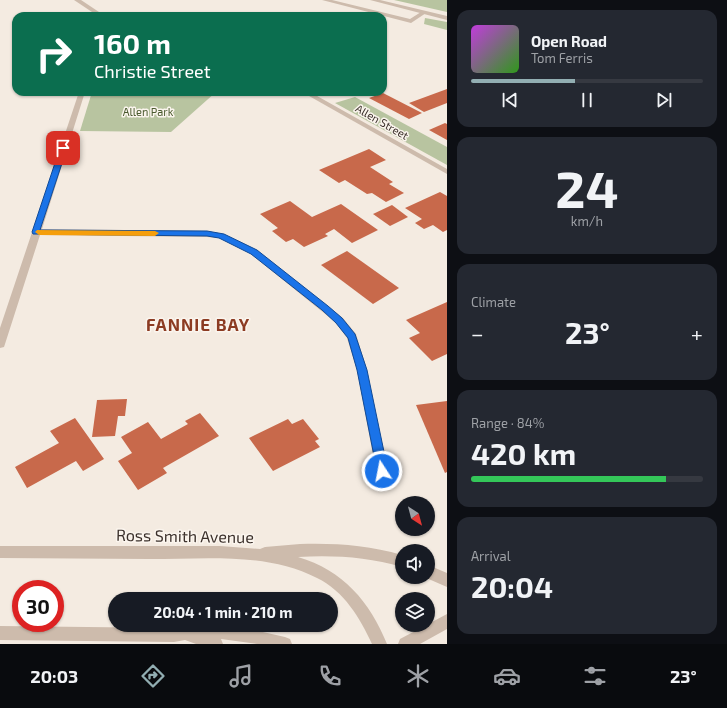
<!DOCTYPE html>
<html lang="en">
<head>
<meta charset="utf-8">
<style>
  :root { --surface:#171b24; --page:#242831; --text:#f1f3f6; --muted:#9ea1a6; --line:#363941; --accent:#92aeb2 }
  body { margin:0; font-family:"Exo 2",sans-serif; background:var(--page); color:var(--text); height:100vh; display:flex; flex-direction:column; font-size:15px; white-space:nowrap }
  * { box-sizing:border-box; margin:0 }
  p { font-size:13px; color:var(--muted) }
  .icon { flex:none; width:22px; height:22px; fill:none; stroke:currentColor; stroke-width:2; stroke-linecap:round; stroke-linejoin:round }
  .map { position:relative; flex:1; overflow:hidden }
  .drawer { display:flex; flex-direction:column; gap:10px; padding:10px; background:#0d0f14; width:280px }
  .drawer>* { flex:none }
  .banner { position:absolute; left:12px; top:12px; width:375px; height:84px; border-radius:12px; box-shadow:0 1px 3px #0004; background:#0b6e4f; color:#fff; overflow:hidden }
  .needle { width:26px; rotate:144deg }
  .fabs { position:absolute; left:395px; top:496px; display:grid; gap:8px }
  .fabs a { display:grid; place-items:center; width:40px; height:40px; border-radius:50%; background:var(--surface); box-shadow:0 1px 3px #0004; font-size:20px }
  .speed { position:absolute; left:12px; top:580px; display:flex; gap:8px; font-size:20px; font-weight:700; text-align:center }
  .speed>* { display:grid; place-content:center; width:52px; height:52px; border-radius:50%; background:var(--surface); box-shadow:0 1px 3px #0004; line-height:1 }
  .speed .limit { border:6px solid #d22; background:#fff; color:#111 }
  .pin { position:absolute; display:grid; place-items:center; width:34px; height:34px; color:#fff; margin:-17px; border-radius:8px; box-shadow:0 2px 6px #0006 }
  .me { position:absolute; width:44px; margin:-22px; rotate:349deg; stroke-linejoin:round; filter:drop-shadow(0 0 3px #0008) }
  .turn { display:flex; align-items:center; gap:14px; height:84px; padding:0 16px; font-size:18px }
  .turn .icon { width:52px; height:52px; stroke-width:2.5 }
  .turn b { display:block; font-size:28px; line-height:34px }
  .big { font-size:30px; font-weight:700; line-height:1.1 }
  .drawer .tile { flex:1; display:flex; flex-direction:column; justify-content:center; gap:6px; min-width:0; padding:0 14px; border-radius:12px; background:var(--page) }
  .drawer .dial { align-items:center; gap:0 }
  .dial b { font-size:52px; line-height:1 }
  .song { display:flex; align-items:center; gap:12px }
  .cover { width:48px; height:48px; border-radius:6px; background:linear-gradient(135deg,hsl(290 70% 55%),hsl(110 70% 35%)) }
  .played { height:4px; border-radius:2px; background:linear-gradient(90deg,var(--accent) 45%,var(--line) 45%) }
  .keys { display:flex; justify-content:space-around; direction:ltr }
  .heat { display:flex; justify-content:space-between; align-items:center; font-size:22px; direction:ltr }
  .charge { height:6px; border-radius:3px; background:linear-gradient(90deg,#34c759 84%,var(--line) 0) }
  .trip { position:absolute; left:108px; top:592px; width:230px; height:40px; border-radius:20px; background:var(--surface); box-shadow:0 1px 3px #0004; font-weight:700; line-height:40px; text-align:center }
  .dock { display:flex; height:64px; justify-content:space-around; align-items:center; background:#090b0e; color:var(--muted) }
  .dock .icon { width:28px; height:28px }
  .dock .selected { color:var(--accent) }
  .dock b { font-size:18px; color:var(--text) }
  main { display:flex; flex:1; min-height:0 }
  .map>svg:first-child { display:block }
  .green { fill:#b8c4a0 }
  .building { fill:#c8694b }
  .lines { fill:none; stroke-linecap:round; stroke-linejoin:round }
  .minor { fill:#cdbbac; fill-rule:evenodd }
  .tertiary { fill:#cdbbac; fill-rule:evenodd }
  .route { fill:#1a73e8; stroke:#114b97 }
  .slow { fill:#f59e0b }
  .labels { text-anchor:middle; stroke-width:3; stroke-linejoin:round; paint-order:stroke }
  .far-park-label { font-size:11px; fill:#4a5a2e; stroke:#fbf5ee }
  .far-street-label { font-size:11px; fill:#3b302b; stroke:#fbf5ee }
  .near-street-label { font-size:16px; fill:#3b302b; stroke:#fbf5ee }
  .district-label { font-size:17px; font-weight:bold; letter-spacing:1px; fill:#8c3b22; stroke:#fbf5ee }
</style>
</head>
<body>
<main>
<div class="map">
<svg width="447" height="644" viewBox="0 0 447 644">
  <rect width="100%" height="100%" fill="#f4ebe1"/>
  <!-- green -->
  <g class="green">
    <polygon points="394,0 447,0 447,12"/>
    <polygon points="425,18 447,22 447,30 424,24"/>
    <polygon points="92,92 216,92 171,132 80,131"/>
    <polygon points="355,97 447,147 447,165 335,103"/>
  </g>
  <!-- building -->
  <g class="building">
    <polygon points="447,89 447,103 424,112 409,103"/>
    <polygon points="383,93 422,113 409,119 369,98"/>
    <polygon points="445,123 447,124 447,140 429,130"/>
    <polygon points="369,149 386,160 370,167 393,182 389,184 404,193 386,202 372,193 367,194 345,180 339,183 319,170"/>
    <polygon points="440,192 447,196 447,230 443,232 433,225 424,229 415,223 422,219 405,208"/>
    <polygon points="290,201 312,217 341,204 378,230 352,243 334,229 325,234 328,236 304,247 293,239 286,242 272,231 278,228 260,214"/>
    <polygon points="392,205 408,217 390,226 373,214"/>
    <polygon points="347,251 399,288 373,304 321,265"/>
    <polygon points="447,302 447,354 432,361 409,338 420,333 406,320"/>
    <polygon points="127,399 125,416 118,416 115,436 92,437 97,400"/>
    <polygon points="447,401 447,472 445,473 416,405"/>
    <polygon points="200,413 219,436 163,468 167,473 138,490 118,461 132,453 121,437 148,422 161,439 188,424 185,421"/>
    <polygon points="75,418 104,459 83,471 76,461 27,488 15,467 59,443 50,431"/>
    <polygon points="288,419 292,424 303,419 319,439 315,441 320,447 273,471 249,438"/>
  </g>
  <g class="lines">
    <!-- minor -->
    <g class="minor">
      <polygon points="74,0 81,0 105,16 98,16"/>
      <polygon points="322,0 332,0 410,19 421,12 426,13 411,23"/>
      <polygon points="79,92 85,92 42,229 207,231 224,234 257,250 343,318 356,334 367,370 388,471 386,475 382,476 378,475 376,471 357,370 347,338 335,322 251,254 219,238 207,237 40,235 5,344 4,347 0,348 0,328"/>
      <polygon points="302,92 310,92 447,169 447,174"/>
    </g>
    <!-- tertiary -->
    <g class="tertiary">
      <polygon points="370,0 380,0 447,16 447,20"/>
      <path d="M300,544C335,543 368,545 402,555V567C368,557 334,555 298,557C343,570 370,602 387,644H372C360,618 344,591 317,578C266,552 204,559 149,559C99,559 50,558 0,558V546H220L260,549L265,547Z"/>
      <polygon points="428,565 447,573 447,587 424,577 428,577"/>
      <polygon points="447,614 447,629 420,644 398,644 400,639"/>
      <polygon points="190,625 232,625 285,637 290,639 292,644 257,644 221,639 223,644 196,644 185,640 174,642 0,640 0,626 174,628"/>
    </g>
  </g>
  <!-- route -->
  <polygon class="route" points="63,146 67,148 40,230 207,231 224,234 257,250 328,306 342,318 355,334 367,370 388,471 386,474 378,474 377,471 357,370 348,338 336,323 322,310 251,254 219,238 207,236 33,234 32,232 60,148"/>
  <!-- slow -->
  <polygon class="slow" points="37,230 155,231 159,233 155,236 39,235 35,232"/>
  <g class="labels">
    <!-- far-park labels -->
    <g class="far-park-label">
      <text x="148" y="116">Allen Park</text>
    </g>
    <!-- far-street labels -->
    <g class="far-street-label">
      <text transform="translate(382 122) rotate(30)" y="4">Allen Street</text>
    </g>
    <!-- near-street labels -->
    <g class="near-street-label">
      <text transform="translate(185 536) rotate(1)" y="6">Ross Smith Avenue</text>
    </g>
    <!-- district labels -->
    <g class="district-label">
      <text x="198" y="331">FANNIE BAY</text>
    </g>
  </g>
</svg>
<div class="fabs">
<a><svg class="needle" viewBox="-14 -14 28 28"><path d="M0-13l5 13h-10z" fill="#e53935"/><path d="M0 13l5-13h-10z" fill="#9ea1a6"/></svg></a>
<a><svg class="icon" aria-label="sound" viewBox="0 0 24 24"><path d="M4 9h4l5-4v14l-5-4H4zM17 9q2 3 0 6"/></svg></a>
<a><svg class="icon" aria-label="layers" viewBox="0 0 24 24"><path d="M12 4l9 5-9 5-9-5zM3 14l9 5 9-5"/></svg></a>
</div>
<div class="speed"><div class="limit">30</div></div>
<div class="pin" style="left:63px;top:148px;background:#d93025"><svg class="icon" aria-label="arrive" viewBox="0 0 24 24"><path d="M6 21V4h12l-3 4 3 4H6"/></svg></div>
<svg class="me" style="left:382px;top:471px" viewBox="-20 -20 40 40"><circle r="17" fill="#1a73e8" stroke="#fff" stroke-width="3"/><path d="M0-11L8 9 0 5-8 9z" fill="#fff"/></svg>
<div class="trip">20:04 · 1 min · 210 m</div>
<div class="banner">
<div class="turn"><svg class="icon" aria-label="right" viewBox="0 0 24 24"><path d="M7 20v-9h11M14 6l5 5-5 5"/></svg><div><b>160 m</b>Christie Street</div></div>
</div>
</div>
<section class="drawer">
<div class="tile">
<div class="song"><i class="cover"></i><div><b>Open Road</b><p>Tom Ferris</p></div></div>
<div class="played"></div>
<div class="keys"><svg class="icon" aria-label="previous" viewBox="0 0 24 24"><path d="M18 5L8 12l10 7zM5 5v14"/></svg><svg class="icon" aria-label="pause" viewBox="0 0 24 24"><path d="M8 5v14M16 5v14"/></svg><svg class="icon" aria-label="next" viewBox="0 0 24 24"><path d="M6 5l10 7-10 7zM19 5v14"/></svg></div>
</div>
<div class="tile dial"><b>24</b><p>km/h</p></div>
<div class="tile"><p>Climate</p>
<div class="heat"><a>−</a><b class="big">23°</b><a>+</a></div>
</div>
<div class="tile"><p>Range · 84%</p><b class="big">420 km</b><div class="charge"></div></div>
<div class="tile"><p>Arrival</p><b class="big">20:04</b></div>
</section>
</main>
<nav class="dock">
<b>20:03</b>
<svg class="icon selected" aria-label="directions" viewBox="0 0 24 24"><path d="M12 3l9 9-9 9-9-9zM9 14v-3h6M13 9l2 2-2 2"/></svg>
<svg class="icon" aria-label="music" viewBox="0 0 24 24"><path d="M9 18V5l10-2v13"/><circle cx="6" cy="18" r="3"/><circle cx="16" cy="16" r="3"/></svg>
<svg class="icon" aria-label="phone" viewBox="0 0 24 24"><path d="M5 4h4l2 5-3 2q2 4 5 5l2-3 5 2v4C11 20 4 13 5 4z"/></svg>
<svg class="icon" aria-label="climate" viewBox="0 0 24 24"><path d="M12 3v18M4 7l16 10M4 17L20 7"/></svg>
<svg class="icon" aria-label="car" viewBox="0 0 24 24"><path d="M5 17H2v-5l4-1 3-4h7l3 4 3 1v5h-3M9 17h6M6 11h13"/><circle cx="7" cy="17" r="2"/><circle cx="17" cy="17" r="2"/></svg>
<svg class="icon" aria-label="filters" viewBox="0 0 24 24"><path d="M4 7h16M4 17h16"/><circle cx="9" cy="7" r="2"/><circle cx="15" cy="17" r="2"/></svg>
<b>23°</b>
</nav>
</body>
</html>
